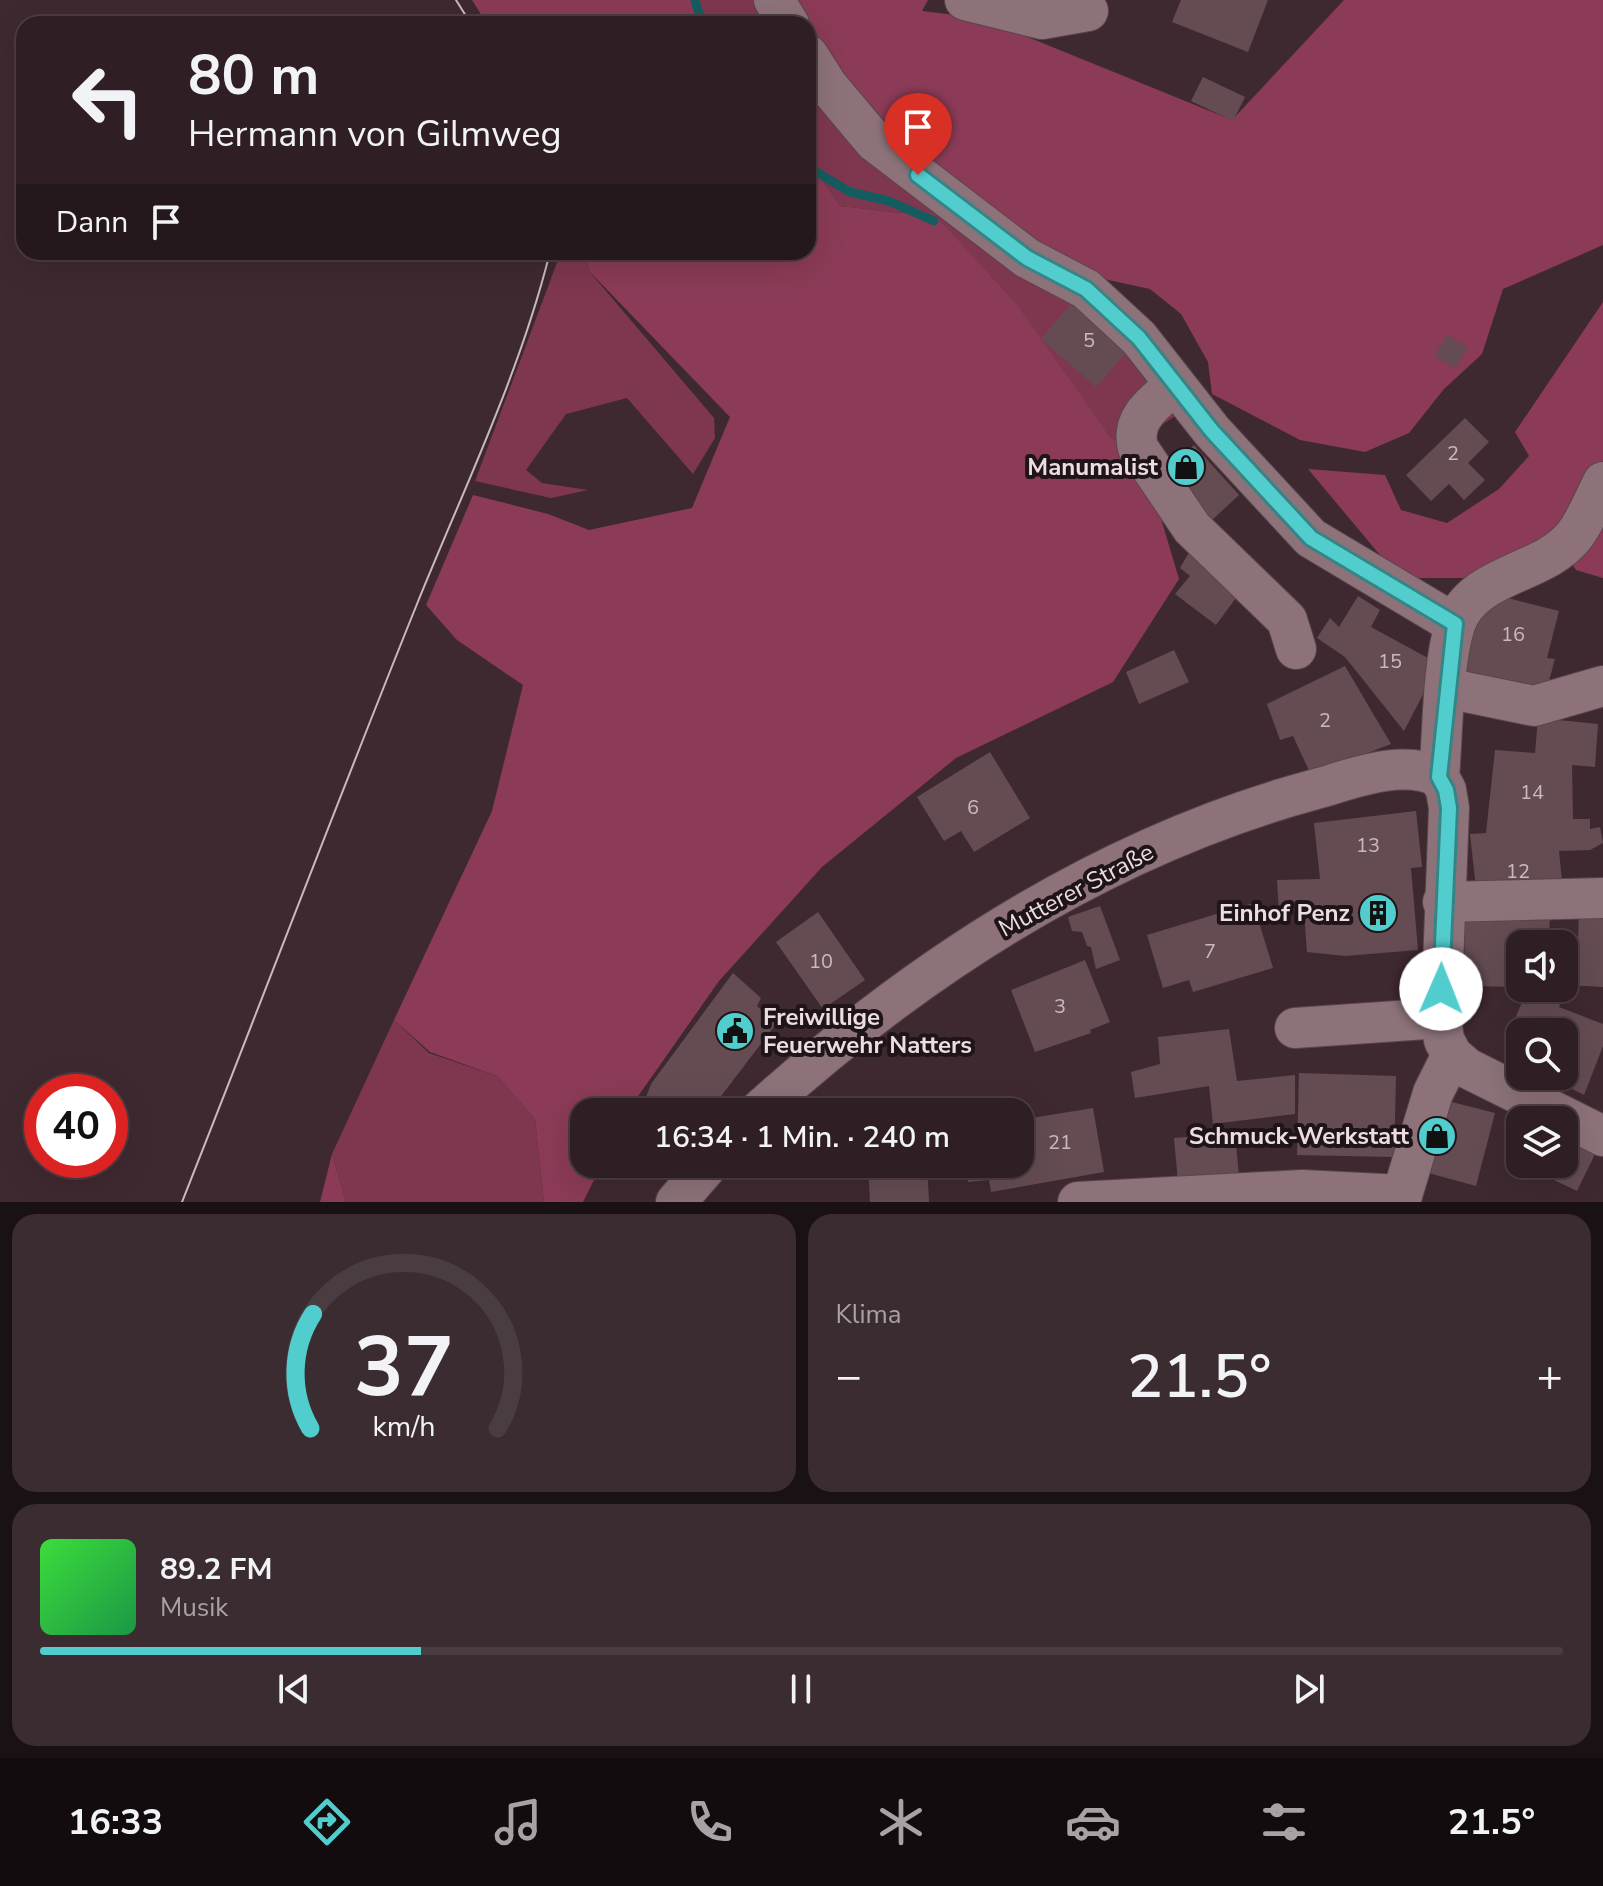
<!DOCTYPE html>
<html lang="de">
<head>
<meta charset="utf-8">
<style>
  :root { --surface:#2f1f24; --page:#3b2c31; --text:#f1f3f6; --muted:#a7a2a6; --line:#4a3d41; --accent:#52cdce }
  body { margin:0; font-family:"Nunito Sans",sans-serif; background:var(--page); color:var(--text); height:100vh; display:flex; flex-direction:column; font-size:30px; white-space:nowrap }
  * { box-sizing:border-box; margin:0 }
  p { font-size:26px; color:var(--muted) }
  .icon { flex:none; width:44px; height:44px; fill:none; stroke:currentColor; stroke-width:2; stroke-linecap:round; stroke-linejoin:round }
  .map { position:relative; height:1202px; overflow:hidden }
  .details { display:flex; flex-direction:column; gap:12px; padding:12px; background:#1a1114; flex:1 }
  .details>* { flex:none }
  .hud { position:absolute; left:16px; top:16px; width:800px; height:244px; border-radius:24px; box-shadow:0 8px 32px #0002,0 0 0 2px var(--line); background:#2f1f24; color:var(--text); overflow:hidden }
  .fabs { position:absolute; left:1506px; top:930px; display:grid; gap:16px }
  .fabs a { display:grid; place-items:center; width:72px; height:72px; border-radius:16px; background:var(--surface); box-shadow:0 8px 32px #0002,0 0 0 2px var(--line); font-size:40px }
  .speed { position:absolute; left:24px; top:1074px; display:flex; gap:16px; font-size:40px; font-weight:700; text-align:center }
  .speed>* { display:grid; place-content:center; width:104px; height:104px; border-radius:50%; background:var(--surface); box-shadow:0 8px 32px #0002,0 0 0 2px var(--line); line-height:1 }
  .speed .limit { border:12px solid #d22; background:#fff; color:#111 }
  .pin { position:absolute; display:grid; place-items:center; width:68px; height:68px; color:#fff; margin:-82px -34px; border-radius:50% 50% 50% 0; rotate:-45deg; box-shadow:0 0 8px #0007 }
  .pin .icon { rotate:45deg }
  .me { position:absolute; width:88px; margin:-44px; rotate:1deg; stroke-linejoin:round; filter:drop-shadow(0 0 6px #0008) }
  .turn { display:flex; align-items:center; gap:28px; height:168px; padding:0 40px; font-size:36px }
  .turn .icon { width:104px; height:104px; stroke-width:2.5 }
  .turn b { display:block; font-size:56px; line-height:68px }
  .then { display:flex; align-items:center; height:76px; padding:0 40px; background:#0003; gap:16px; font-size:30px }
  .big { font-size:60px; font-weight:600; line-height:1.1 }
  .details .widget { flex:1; display:flex; flex-direction:column; justify-content:center; gap:12px; min-width:0; padding:0 28px; border-radius:24px; background:var(--page) }
  .details .dial { align-items:center; gap:0 }
  .dial svg { height:208px; overflow:visible; fill:none; stroke:var(--line); stroke-width:7; stroke-linecap:round; text-anchor:middle }
  .dial text { fill:var(--text); stroke:none }
  .song { display:flex; align-items:center; gap:24px }
  .cover { width:96px; height:96px; border-radius:12px; background:linear-gradient(135deg,hsl(120 70% 55%),hsl(140 70% 35%)) }
  .played { height:8px; border-radius:4px; background:linear-gradient(90deg,var(--accent) 25%,var(--line) 25%) }
  .keys { display:flex; justify-content:space-around; direction:ltr }
  .heat { display:flex; justify-content:space-between; align-items:center; font-size:44px; direction:ltr }
  .details .tiles { flex:1; display:grid; gap:12px; grid-template-columns:1fr 1fr }
  .widget:last-child { grid-column:span 2 }
  .trip { position:absolute; left:570px; top:1098px; width:464px; height:80px; border-radius:24px; background:var(--surface); box-shadow:0 8px 32px #0002,0 0 0 2px var(--line); font-weight:600; line-height:80px; text-align:center }
  .menu { display:flex; height:128px; justify-content:space-around; align-items:center; background:#130c0e; color:var(--muted) }
  .menu .icon { width:56px; height:56px }
  .menu .current { color:var(--accent) }
  .menu b { font-size:36px; color:var(--text) }
  .map>svg:first-child { display:block }
  .green { fill:#7f3750 }
  .forest { fill:#8b3b57 }
  .lines { fill:none; stroke-linecap:round; stroke-linejoin:round }
  .stream { stroke:#145d5e; stroke-width:9 }
  .building { fill:#654c53 }
  .minor-casing { stroke:#59464c; stroke-width:42 }
  .minor { stroke:#8d7279; stroke-width:40 }
  .tram { stroke:#c9b9bd; stroke-width:2 }
  .route-casing { stroke:#358586; stroke-width:20 }
  .route { stroke:#52cdce; stroke-width:14 }
  .labels { text-anchor:middle; stroke-width:8; stroke-linejoin:round; paint-order:stroke }
  .number-label { font-size:20px; fill:#cab9be }
  .poi-label { font-size:24px; font-weight:bold; fill:#ecdde1; stroke:#1f1518; text-anchor:end }
  .street-label { font-size:24px; fill:#ecdde1; stroke:#1f1518 }
</style>
</head>
<body>
<div class="map">
<svg width="1603" height="1202" viewBox="0 0 1603 1202">
  <rect width="100%" height="100%" fill="#3f2930"/>
  <!-- green -->
  <g class="green">
    <polygon points="693,0 763,0 779,24 700,24"/>
    <polygon points="808,68 1074,295 1181,412 1126,449 1110,437 937,217 840,206 808,158"/>
    <polygon points="561,252 585,252 589,271 714,418 715,438 693,474 627,398 566,414 526,470 542,483 588,490 551,498 475,481"/>
    <polygon points="394,1020 429,1053 497,1076 535,1119 544,1202 346,1202 332,1154"/>
  </g>
  <!-- forest -->
  <g class="forest">
    <polygon points="472,0 693,0 700,24 487,24"/>
    <polygon points="785,0 928,0 922,11 981,18 1232,120 1344,0 1603,0 1603,245 1503,289 1482,354 1444,389 1409,433 1365,452 1300,440 1212,394 1208,362 1181,314 1150,289 1099,278 982,213 881,130 808,37 808,24"/>
    <polygon points="808,158 840,206 937,217 1017,305 1110,437 1143,458 1179,579 1113,682 956,758 822,867 719,981 627,1112 584,1112 584,1164 602,1164 583,1202 544,1202 535,1119 497,1076 430,1052 394,1020 492,811 523,685 457,640 426,605 473,495 548,514 589,530 692,508 730,417 589,271 585,252 808,252"/>
    <polygon points="1603,302 1603,578 1576,570 1552,536 1486,578 1411,578 1380,555 1308,469 1385,475 1401,510 1447,523 1499,489 1529,456 1515,432"/>
    <polygon points="332,1154 346,1202 320,1202"/>
  </g>
  <g class="lines">
    <!-- stream -->
    <g class="stream">
      <polyline points="695,0 702,24"/>
      <polyline points="808,167 850,192 889,201 934,221"/>
    </g>
  </g>
  <!-- building -->
  <g class="building">
    <polygon points="1181,0 1268,0 1248,52 1172,22"/>
    <polygon points="1203,77 1245,97 1233,121 1191,101"/>
    <polygon points="1081,292 1137,340 1096,387 1041,339"/>
    <polygon points="1447,335 1468,347 1455,368 1434,356"/>
    <polygon points="1465,418 1489,442 1468,463 1485,480 1464,500 1449,484 1431,501 1406,475"/>
    <polygon points="1194,445 1239,495 1211,521 1168,468"/>
    <polygon points="1195,542 1244,587 1216,625 1175,594 1190,576 1180,568"/>
    <polygon points="1484,592 1559,611 1547,658 1555,659 1543,703 1461,682"/>
    <polygon points="1358,596 1380,610 1371,627 1439,664 1404,731 1345,657 1317,638 1330,618 1339,627"/>
    <polygon points="1174,650 1189,682 1139,704 1126,672"/>
    <polygon points="1345,666 1391,744 1311,775 1293,736 1280,740 1267,704"/>
    <polygon points="1538,718 1598,724 1595,767 1572,765 1573,819 1590,819 1590,829 1600,827 1603,843 1590,850 1559,851 1563,891 1477,897 1470,834 1486,833 1495,750 1535,753"/>
    <polygon points="990,752 1030,818 974,852 961,831 944,841 917,797"/>
    <polygon points="1416,811 1422,867 1411,868 1418,950 1345,956 1307,952 1304,912 1279,913 1277,880 1320,879 1314,823"/>
    <polygon points="1253,903 1273,968 1193,992 1189,980 1163,988 1147,935"/>
    <polygon points="1100,906 1120,960 1096,969 1091,947 1087,946 1082,932 1072,931 1068,917"/>
    <polygon points="1465,908 1550,910 1549,944 1520,944 1520,987 1464,986"/>
    <polygon points="1579,910 1603,910 1603,987 1567,985 1559,1007 1603,1024 1603,1046 1584,1095 1547,1076 1564,1076 1564,1032 1520,1032 1520,1052 1504,1045 1528,988 1564,988 1564,944 1561,944 1562,941 1578,942"/>
    <polygon points="818,912 865,980 823,1009 776,942"/>
    <polygon points="1085,960 1110,1022 1090,1030 1091,1033 1035,1052 1011,990"/>
    <polygon points="733,973 761,998 757,1006 776,1024 709,1112 674,1112 677,1107 669,1101 661,1112 651,1112 643,1105 651,1084"/>
    <polygon points="1229,1029 1237,1081 1295,1075 1295,1114 1213,1124 1209,1086 1135,1098 1131,1072 1160,1064 1158,1037"/>
    <polygon points="1299,1073 1396,1076 1394,1157 1297,1155"/>
    <polygon points="1440,1099 1495,1113 1476,1186 1421,1171"/>
    <polygon points="1093,1108 1104,1172 991,1192 989,1180 968,1182 965,1164 1020,1164 1020,1120"/>
    <polygon points="1235,1133 1240,1188 1179,1193 1174,1138"/>
    <polygon points="1564,1137 1596,1152 1577,1191 1516,1162 1520,1154 1520,1164 1564,1164"/>
    <polygon points="868,1164 927,1164 929,1202 870,1202"/>
  </g>
  <g class="lines">
    <!-- minor casing -->
    <g class="minor-casing">
      <g id="minor">
        <polyline points="774,0 789,24"/>
        <polyline points="965,0 1042,19 1088,11"/>
        <polyline points="808,55 827,85 874,141 1027,258 1086,289 1139,338 1212,431 1311,538 1455,624"/>
        <path d="M1175,385C1155,402 1130,418 1138,448L1192,528L1287,620L1296,649"/>
        <path d="M1603,482C1594,499 1586,521 1574,536C1543,575 1472,573 1455,625C1442,667 1443,733 1439,777L1446,790L1449,808L1441,1018L1444,1040L1452,1055L1467,1068L1603,1136"/>
        <polyline points="1446,688 1534,706 1603,686"/>
        <polyline points="1443,902 1603,898"/>
        <polyline points="1295,1028 1441,1018"/>
        <path d="M758,1112C918,967 1106,846 1316,789C1355,778 1401,759 1439,777"/>
        <polyline points="676,1202 709,1164"/>
        <polyline points="1078,1202 1302,1190 1402,1195"/>
        <polyline points="1400,1202 1433,1093 1452,1055"/>
      </g>
    </g>
    <!-- minor -->
    <use href="#minor" class="minor"/>
    <!-- tram -->
    <g class="tram">
      <polyline points="456,0 471,24"/>
      <path d="M182,1202C261,1003 337,802 417,604C464,488 520,373 550,252"/>
    </g>
  </g>
  <g class="lines">
    <!-- route casing -->
    <g class="route-casing">
      <polyline id="route" points="918,175 1027,258 1086,289 1139,338 1212,431 1311,538 1455,624 1439,777 1446,790 1449,808 1441,989"/>
    </g>
    <!-- route -->
    <use href="#route" class="route"/>
  </g>
  <!-- icons -->
  <defs>
    <g id="shop-disc" transform="scale(2)"><circle r="9.5" fill="#52cdce" stroke="#1f1518"/><path d="M-5-2.5h2.3a2.7 3.5 0 0 1 5.4 0H5L5.5 6h-11ZM-1.5-2.5h3a1.5 2.3 0 0 0-3 0Z" fill="#111"/></g>
    <g id="building-disc" transform="scale(2)"><circle r="9.5" fill="#52cdce" stroke="#1f1518"/><path d="M-4-6H4V6H1V3H-1V6H-4ZM-2.5-4.3h1.7v1.8h-1.7ZM.8-4.3h1.7v1.8H.8ZM-2.5-1h1.7V.8h-1.7ZM.8-1h1.7V.8H.8Z" fill="#111"/></g>
    <g id="civic-disc" transform="scale(2)"><circle r="9.5" fill="#52cdce" stroke="#1f1518"/><path d="M-.6-6.5H3V-4.5H.6V-3L4-1V1h2V6H-6V1h2V-1L-.6-3ZM-1.2 2.5V6h2.4V2.5Z" fill="#111"/></g>
  </defs>
  <g fill-rule="evenodd">
    <use href="#shop-disc" x="1186" y="467"/>
    <use href="#building-disc" x="1378" y="913"/>
    <use href="#civic-disc" x="735" y="1031"/>
    <use href="#shop-disc" x="1437" y="1136"/>
  </g>
  <g class="labels">
    <!-- number labels -->
    <g class="number-label">
      <text x="1089" y="347">5</text>
      <text x="1453" y="460">2</text>
      <text x="1513" y="641">16</text>
      <text x="1390" y="668">15</text>
      <text x="1325" y="727">2</text>
      <text x="1532" y="799">14</text>
      <text x="973" y="814">6</text>
      <text x="1368" y="852">13</text>
      <text x="1518" y="878">12</text>
      <text x="1210" y="958">7</text>
      <text x="821" y="968">10</text>
      <text x="1060" y="1013">3</text>
      <text x="1060" y="1149">21</text>
    </g>
    <!-- poi labels -->
    <g class="poi-label">
      <text x="1158" y="475">Manumalist</text>
      <text x="1350" y="921">Einhof Penz</text>
      <text x="763" y="1025" text-anchor="start">Freiwillige<tspan x="763" dy="28">Feuerwehr Natters</tspan></text>
      <text x="1409" y="1144">Schmuck-Werkstatt</text>
    </g>
    <!-- street labels -->
    <g class="street-label">
      <text transform="translate(1076 890) rotate(-28)" y="8">Mutterer Straße</text>
    </g>
  </g>
</svg>
<div class="fabs">
<a><svg class="icon" aria-label="sound" viewBox="0 0 24 24"><path d="M4 9h4l5-4v14l-5-4H4zM17 9q2 3 0 6"/></svg></a>
<a><svg class="icon" aria-label="search" viewBox="0 0 24 24"><circle cx="10" cy="10" r="6"/><path d="M15 15l6 6"/></svg></a>
<a><svg class="icon" aria-label="layers" viewBox="0 0 24 24"><path d="M12 4l9 5-9 5-9-5zM3 14l9 5 9-5"/></svg></a>
</div>
<div class="speed"><div class="limit">40</div></div>
<div class="pin" style="left:918px;top:175px;background:#d93025"><svg class="icon" aria-label="arrive" viewBox="0 0 24 24"><path d="M6 21V4h12l-3 4 3 4H6"/></svg></div>
<svg class="me" style="left:1441px;top:989px" viewBox="-20 -20 40 40"><circle r="19" fill="#fff"/><path d="M0-13L10 11 0 6-10 11z" fill="#52cdce"/></svg>
<div class="trip">16:34 · 1 Min. · 240 m</div>
<div class="hud">
<div class="turn"><svg class="icon" aria-label="left" viewBox="0 0 24 24"><path d="M17 20v-9H6M10 6l-5 5 5 5"/></svg><div><b>80 m</b>Hermann von Gilmweg</div></div>
<div class="then">Dann<svg class="icon" aria-label="arrive" viewBox="0 0 24 24"><path d="M6 21V4h12l-3 4 3 4H6"/></svg></div>
</div>
</div>
<section class="details">
<div class="tiles">
<div class="widget dial"><svg viewBox="0 0 100 80">
<path d="M14 69A42 42 0 1 1 86 69"/>
<path d="M14 69A42 42 0 0 1 15 25" stroke="#52cdce"/>
<text x="50" y="56" font-size="32" font-weight="700">37</text>
<text x="50" y="72" font-size="11">km/h</text>
</svg></div>
<div class="widget"><p>Klima</p>
<div class="heat"><a>−</a><b class="big">21.5°</b><a>+</a></div>
</div>
<div class="widget">
<div class="song"><i class="cover"></i><div><b>89.2 FM</b><p>Musik</p></div></div>
<div class="played"></div>
<div class="keys"><svg class="icon" aria-label="previous" viewBox="0 0 24 24"><path d="M18 5L8 12l10 7zM5 5v14"/></svg><svg class="icon" aria-label="pause" viewBox="0 0 24 24"><path d="M8 5v14M16 5v14"/></svg><svg class="icon" aria-label="next" viewBox="0 0 24 24"><path d="M6 5l10 7-10 7zM19 5v14"/></svg></div>
</div>
</div>
</section>
<nav class="menu">
<b>16:33</b>
<svg class="icon current" aria-label="directions" viewBox="0 0 24 24"><path d="M12 3l9 9-9 9-9-9zM9 14v-3h6M13 9l2 2-2 2"/></svg>
<svg class="icon" aria-label="music" viewBox="0 0 24 24"><path d="M9 18V5l10-2v13"/><circle cx="6" cy="18" r="3"/><circle cx="16" cy="16" r="3"/></svg>
<svg class="icon" aria-label="phone" viewBox="0 0 24 24"><path d="M5 4h4l2 5-3 2q2 4 5 5l2-3 5 2v4C11 20 4 13 5 4z"/></svg>
<svg class="icon" aria-label="climate" viewBox="0 0 24 24"><path d="M12 3v18M4 7l16 10M4 17L20 7"/></svg>
<svg class="icon" aria-label="car" viewBox="0 0 24 24"><path d="M5 17H2v-5l4-1 3-4h7l3 4 3 1v5h-3M9 17h6M6 11h13"/><circle cx="7" cy="17" r="2"/><circle cx="17" cy="17" r="2"/></svg>
<svg class="icon" aria-label="filters" viewBox="0 0 24 24"><path d="M4 7h16M4 17h16"/><circle cx="9" cy="7" r="2"/><circle cx="15" cy="17" r="2"/></svg>
<b>21.5°</b>
</nav>
</body>
</html>
